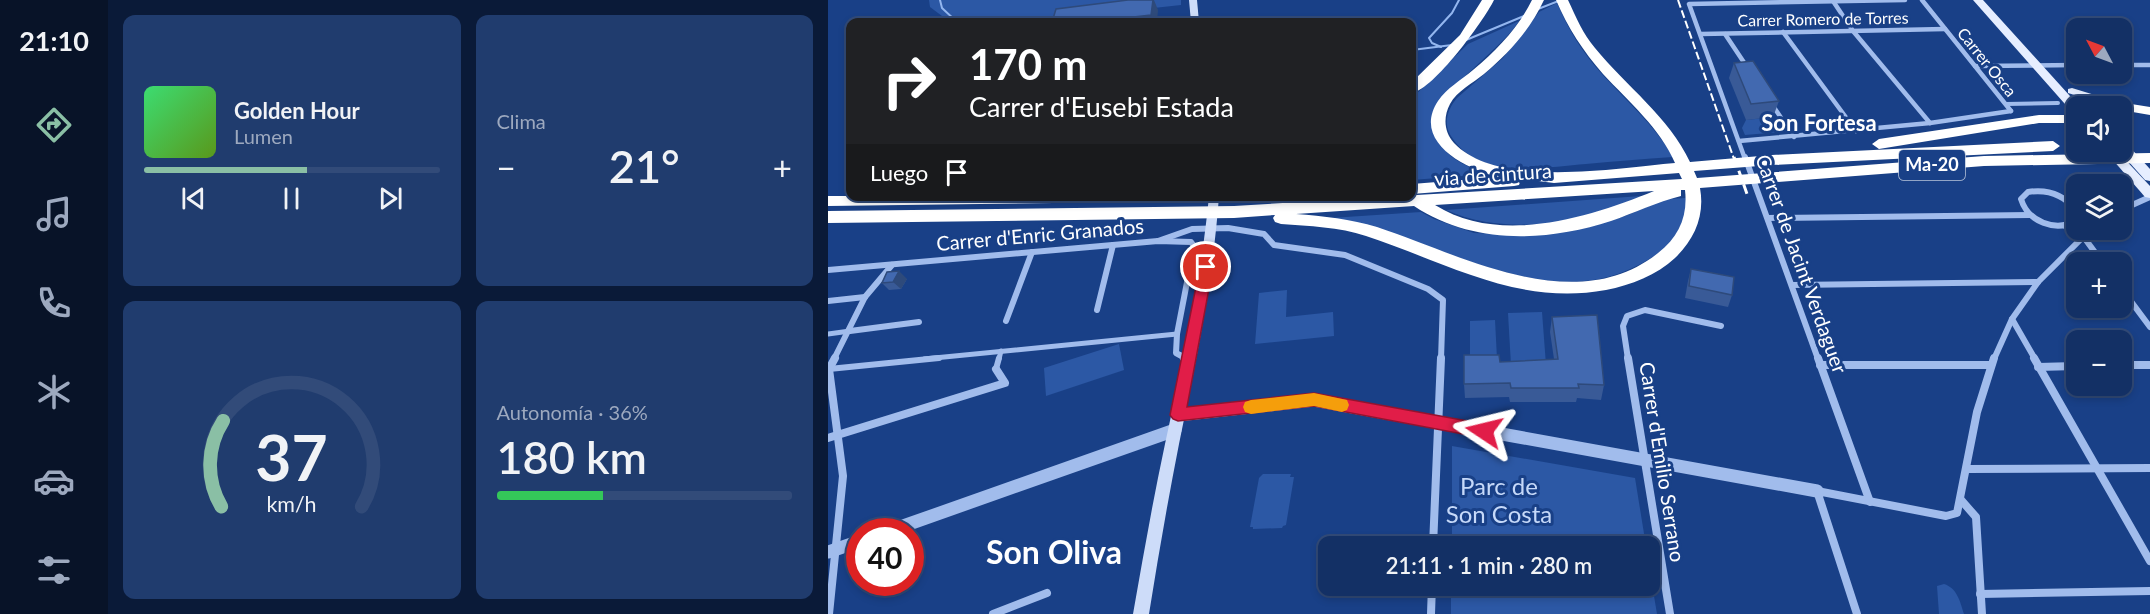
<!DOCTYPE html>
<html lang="es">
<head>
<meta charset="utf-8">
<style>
  :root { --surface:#133065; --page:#203c6e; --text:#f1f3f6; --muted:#9da9bf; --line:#324b79; --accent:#8abfa5 }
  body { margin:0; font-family:Lato,sans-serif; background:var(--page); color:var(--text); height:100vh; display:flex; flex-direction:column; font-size:22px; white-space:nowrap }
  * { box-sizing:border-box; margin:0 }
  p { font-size:20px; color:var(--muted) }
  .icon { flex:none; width:33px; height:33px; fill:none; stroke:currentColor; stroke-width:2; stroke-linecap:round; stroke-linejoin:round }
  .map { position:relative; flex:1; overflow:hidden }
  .side { display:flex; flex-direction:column; gap:15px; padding:15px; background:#0a1a38; width:720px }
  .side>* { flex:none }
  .guide { position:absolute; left:18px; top:18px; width:570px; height:183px; border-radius:12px; box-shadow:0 3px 9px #0003,0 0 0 2px var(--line); background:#202124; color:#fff; overflow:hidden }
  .needle { width:39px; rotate:311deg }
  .fabs { position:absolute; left:1238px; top:18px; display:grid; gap:12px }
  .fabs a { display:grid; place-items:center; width:66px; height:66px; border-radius:12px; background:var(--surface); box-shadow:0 3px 9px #0003,0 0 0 2px var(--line); font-size:30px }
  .speed { position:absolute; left:18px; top:518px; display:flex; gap:12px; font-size:30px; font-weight:700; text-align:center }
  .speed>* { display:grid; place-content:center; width:78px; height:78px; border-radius:50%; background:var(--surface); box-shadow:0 3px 9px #0003,0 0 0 2px var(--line); line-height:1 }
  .speed .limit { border:9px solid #d22; background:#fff; color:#111 }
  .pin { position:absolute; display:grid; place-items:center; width:51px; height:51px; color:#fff; margin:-26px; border:3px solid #fff; border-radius:50%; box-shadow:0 2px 6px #0007 }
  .me { position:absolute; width:66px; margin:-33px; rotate:280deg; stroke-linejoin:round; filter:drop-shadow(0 0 4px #0008) }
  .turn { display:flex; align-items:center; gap:21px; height:126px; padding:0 24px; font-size:27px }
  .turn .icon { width:78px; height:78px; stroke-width:2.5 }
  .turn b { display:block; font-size:42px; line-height:51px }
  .then { display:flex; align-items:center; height:57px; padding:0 24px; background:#0003; gap:12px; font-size:22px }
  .big { font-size:45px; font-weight:600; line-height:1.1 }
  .side .tile { flex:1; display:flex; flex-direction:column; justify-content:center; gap:9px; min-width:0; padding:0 21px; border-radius:12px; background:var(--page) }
  .side .dial { align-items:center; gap:0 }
  .dial svg { height:156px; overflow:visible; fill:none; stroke:var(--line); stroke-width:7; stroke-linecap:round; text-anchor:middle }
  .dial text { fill:var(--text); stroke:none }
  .song { display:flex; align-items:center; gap:18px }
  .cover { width:72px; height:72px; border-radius:9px; background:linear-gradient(135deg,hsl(140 70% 55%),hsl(90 70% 35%)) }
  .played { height:6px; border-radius:3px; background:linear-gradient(90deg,var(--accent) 55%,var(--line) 55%) }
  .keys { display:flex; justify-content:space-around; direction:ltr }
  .heat { display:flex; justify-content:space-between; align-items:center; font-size:33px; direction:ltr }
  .charge { height:9px; border-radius:4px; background:linear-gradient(90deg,#34c759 36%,var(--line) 0) }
  .side .tiles { flex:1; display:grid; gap:15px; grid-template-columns:repeat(2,1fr) }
  .trip { position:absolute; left:490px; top:536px; width:342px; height:60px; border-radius:12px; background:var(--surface); box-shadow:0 3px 9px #0003,0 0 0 2px var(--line); font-weight:600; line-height:60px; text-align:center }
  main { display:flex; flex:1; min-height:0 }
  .dock { display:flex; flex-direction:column; width:108px; justify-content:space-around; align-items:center; background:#081328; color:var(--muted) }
  .dock .icon { width:42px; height:42px }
  .dock .current { color:var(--accent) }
  .dock b { font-size:27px; color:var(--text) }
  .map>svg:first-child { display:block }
  .green { fill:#2c58a5 }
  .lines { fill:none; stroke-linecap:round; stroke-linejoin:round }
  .stream { stroke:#93b6ef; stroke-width:2 }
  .pedestrian-far2 { stroke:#a1bcec; stroke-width:4 }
  .pedestrian-far1 { stroke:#a1bcec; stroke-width:5 }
  .pedestrian { stroke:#a1bcec; stroke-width:6 }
  .minor-far2 { stroke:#a1bcec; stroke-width:4.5 }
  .minor-far1 { stroke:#a1bcec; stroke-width:6 }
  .minor { stroke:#a1bcec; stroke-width:8 }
  .tertiary { stroke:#a1bcec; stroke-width:13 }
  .secondary { fill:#cddcf9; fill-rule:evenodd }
  .primary { fill:#e6eeff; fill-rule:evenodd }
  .motorway { fill:#fff; fill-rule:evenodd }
  .rail-far1 { stroke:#fff; stroke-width:2; stroke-dasharray:8 3; stroke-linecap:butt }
  .rail { stroke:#fff; stroke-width:3; stroke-dasharray:10 4.5; stroke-linecap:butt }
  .wall { fill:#395a97 }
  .shaded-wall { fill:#2e4a7b }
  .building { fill:#4269b0; stroke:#2e4a7b; stroke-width:1.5 }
  .route { fill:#e11d48; stroke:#92132f; stroke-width:1.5 }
  .slow { fill:#f59e0b }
  .labels { text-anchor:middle; stroke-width:6; stroke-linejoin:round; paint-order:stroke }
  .far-street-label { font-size:16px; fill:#fff; stroke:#194087 }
  .shield { fill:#194087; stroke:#bac6db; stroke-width:1.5 }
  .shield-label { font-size:18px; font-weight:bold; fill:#fff }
  .street-label { font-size:20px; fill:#fff; stroke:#194087 }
  .far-district-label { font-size:22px; font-weight:bold; fill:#fff; stroke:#194087 }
  .near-park-label { font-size:24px; fill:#c6d9f9; stroke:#194087 }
  .near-district-label { font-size:32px; font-weight:bold; fill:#fff; stroke:#194087 }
</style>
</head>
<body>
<main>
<nav class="dock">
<b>21:10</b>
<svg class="icon current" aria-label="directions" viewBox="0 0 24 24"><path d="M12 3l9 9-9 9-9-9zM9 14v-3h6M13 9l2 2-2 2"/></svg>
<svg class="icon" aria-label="music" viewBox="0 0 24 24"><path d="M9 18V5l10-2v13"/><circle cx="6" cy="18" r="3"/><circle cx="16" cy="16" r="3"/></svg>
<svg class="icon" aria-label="phone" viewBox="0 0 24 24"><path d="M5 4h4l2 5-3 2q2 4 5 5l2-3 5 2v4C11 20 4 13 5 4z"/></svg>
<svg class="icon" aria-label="climate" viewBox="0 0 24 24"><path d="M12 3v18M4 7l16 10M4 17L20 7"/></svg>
<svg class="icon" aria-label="car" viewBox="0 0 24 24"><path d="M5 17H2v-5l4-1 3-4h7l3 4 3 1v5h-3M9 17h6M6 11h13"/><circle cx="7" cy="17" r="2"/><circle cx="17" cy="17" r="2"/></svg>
<svg class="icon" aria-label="filters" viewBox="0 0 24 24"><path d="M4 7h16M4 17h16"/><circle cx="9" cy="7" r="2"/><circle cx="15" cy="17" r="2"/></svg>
</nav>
<section class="side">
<div class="tiles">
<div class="tile">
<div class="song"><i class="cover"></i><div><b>Golden Hour</b><p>Lumen</p></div></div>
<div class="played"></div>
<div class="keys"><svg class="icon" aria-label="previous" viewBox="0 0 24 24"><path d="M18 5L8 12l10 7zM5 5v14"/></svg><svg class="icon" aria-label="pause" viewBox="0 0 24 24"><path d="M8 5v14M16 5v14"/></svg><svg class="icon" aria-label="next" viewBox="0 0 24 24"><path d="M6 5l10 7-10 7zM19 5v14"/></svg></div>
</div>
<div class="tile"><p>Clima</p>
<div class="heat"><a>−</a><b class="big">21°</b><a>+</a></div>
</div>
<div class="tile dial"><svg viewBox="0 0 100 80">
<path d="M14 69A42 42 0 1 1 86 69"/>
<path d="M14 69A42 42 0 0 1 15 25" stroke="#8abfa5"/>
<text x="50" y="56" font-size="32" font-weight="700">37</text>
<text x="50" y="72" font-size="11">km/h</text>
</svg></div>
<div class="tile"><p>Autonomía · 36%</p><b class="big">180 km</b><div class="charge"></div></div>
</div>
</section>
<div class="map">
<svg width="1322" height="614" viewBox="0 0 1322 614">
  <rect width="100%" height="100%" fill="#194087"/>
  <!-- green -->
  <g class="green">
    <polygon points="101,0 353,0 353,5 198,22 122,22 102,7"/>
    <path d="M729,3C740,29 754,52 773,73C798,101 826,124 845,157C816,159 787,161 758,164C717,167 653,180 625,139C614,125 619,110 629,98L675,58L711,12Z"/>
    <path d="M691,21C677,45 606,98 604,115C603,121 607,128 608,133C614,157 639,167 660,174L584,180V98L640,44Z"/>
    <polygon points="945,117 952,132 917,135 914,128 918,120"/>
    <path d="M813,196L815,198C756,223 679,237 618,210Z"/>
    <path d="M859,198C858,224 845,244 823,258C754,301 692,277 621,255C582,242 543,230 503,218L593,212L606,219L646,233L699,235L758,228L797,216L838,199Z"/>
    <polygon points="459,290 458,317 505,312 506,336 427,344 431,293"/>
    <polygon points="714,312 718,365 683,365 680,313"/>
    <polygon points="667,320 669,359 642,360 642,321"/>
    <polygon points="291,344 296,370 218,396 216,368"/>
    <polygon points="624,446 807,478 818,546 624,546"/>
    <polygon points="435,474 463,474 462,477 466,477 458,525 455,526 454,528 425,529 425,527 422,527 431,478"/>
    <polygon points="822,572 829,614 623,614 623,585 822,585"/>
    <path d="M1116,584C1129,588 1132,601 1136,614H1111L1109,586Z"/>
  </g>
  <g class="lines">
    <!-- stream -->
    <g class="stream">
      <polyline points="112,0 114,8 129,22"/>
      <polyline points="710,9 733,0"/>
      <polyline points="638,40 696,16"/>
      <polyline points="613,47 604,43 601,38 624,13 631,0"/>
      <polyline points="584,50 624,45"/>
    </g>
    <!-- pedestrian-far2 -->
    <polyline class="pedestrian-far2" points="1178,104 1230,103"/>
    <!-- pedestrian-far1 -->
    <g class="pedestrian-far1">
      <polyline points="0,334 22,331"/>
      <polyline points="96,359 349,334"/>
      <polyline points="171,359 173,351"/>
    </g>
    <!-- pedestrian -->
    <g class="pedestrian">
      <polyline points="1,369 111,358"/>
      <polyline points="168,369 171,358"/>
    </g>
    <!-- minor-far2 -->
    <g class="minor-far2">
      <polyline points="1094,0 1183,111"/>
      <polyline points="1005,1 1025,31 1102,123"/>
      <polyline points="955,32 1028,131"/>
      <polyline points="873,34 1117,29"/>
      <polyline points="897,34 919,67"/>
      <polyline points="1293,65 1322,65"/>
      <polyline points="1147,66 1248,65"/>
      <polyline points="943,103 966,137"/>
      <polyline points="911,141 1102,123 1183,111"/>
      <polyline points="917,159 861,4 1077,0"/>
    </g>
    <!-- minor-far1 -->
    <g class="minor-far1">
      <polyline points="917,157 990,359"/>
      <path d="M1248,210C1236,195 1219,189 1200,192L1193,199C1200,222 1227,232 1248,221"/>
      <polyline points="1293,210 1322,197"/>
      <polyline points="940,218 1202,215"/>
      <polyline points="1237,226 1255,236 1274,262"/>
      <polyline points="330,241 364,229 400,228 436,234 446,245 517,255 600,289 615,300 613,359"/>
      <polyline points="0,270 330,241 363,242 366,246 349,334 348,353 359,359"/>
      <polyline points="964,285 1210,282"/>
      <polyline points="1293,288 1322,327"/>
      <polyline points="0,301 37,297"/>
      <polyline points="269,310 285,245"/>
      <polyline points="1184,319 1207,359"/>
      <polyline points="178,321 204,252"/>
      <polyline points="22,331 91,322"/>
      <polyline points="6,359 37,297 64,265"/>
      <polyline points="800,359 795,326 799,316 817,310 893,326"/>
      <polyline points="1166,359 1184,319 1210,282 1262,230"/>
    </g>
    <!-- minor -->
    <g class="minor">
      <polyline points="356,358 361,361"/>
      <polyline points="800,358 842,614"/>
      <polyline points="990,358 1042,502"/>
      <polyline points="1206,358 1322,561"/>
      <polyline points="992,365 1163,365"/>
      <polyline points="1293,365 1322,365"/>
      <polyline points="1210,367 1248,366"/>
      <polyline points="0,438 177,383 168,369"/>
      <polyline points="1139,469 1322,468"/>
      <polyline points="1133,500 1148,517 1154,614"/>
      <polyline points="605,546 613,358"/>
      <polyline points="1152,594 1322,591"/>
      <polyline points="1,614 15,476 1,369 7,358"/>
      <polyline points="165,614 219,593"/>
      <polyline points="603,614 604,585"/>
      <polyline points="1029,614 989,491 1118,516 1129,513 1149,412 1166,358"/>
    </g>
    <!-- tertiary -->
    <g class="tertiary">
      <polyline points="350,415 486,400 989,491"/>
      <polyline points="61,531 347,430"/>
      <polyline points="0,552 32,541"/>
    </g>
    <!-- secondary -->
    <g class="secondary">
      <polygon points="361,0 369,0 371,22 363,22"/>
      <path d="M381,196H391C385,280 368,362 351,444C340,500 330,557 321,614H305C315,557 325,500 337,444C355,362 373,280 381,196Z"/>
    </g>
    <!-- primary -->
    <g class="primary">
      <polygon points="1145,0 1155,0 1251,106 1248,106 1248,114 1244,112"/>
      <polygon points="1244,88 1296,104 1298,106 1293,109 1293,106 1282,106 1240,93 1240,89"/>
      <polygon points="1293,141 1297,142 1322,169 1322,181 1317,180 1292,152"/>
      <polygon points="1278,152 1290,152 1322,186 1322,198 1317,197"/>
    </g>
    <!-- motorway -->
    <g class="motorway">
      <path d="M654,0H666C655,22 606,89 584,93V82L632,35Z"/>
      <path d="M704,0H716C702,30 681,53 656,74C645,83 629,91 622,104C615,117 616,132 626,143C669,189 789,168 847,163C832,128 801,102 775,74C755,51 740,28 728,0H740C748,17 755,34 767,48C798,86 841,117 862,162L944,155L1225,141L1232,146L1225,151L944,165L866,171L869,178L1156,156L1322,153V163L1156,166L872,188C877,215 867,239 847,258C829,275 803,285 778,290C689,306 620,263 538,236C511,227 481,226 453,224L447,222L445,218L447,215L406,218L0,223V211L406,206L854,179L851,173L726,183L693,179L691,185L686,186L584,194V184L671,177C639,170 583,142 610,101C619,88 633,80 645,70C669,50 690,28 704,0ZM853,190H857C860,216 851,237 830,253C747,319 634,255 549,227C523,219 495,216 468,214L586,206C645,245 718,242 783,221C806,213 829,202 853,196ZM826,191C762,217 672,246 607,205Z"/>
      <polygon points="1297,103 1322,107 1322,115 1293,110 1293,106 1290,106"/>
      <polygon points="1211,115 1248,115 1248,123 1211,123 1051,149 1044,144 1051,139"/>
      <polygon points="0,196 382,196 374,201 0,206"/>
    </g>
    <!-- rail-far1 -->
    <polyline class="rail-far1" points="850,0 906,159"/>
    <!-- rail -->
    <polyline class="rail" points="906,157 919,194"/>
  </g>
  <!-- wall -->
  <g class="wall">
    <polygon points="906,63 951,101 945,117 918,120 901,78"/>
    <polygon points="863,269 904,295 900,307 857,298 860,281"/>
    <polygon points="79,279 73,289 61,290 54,283"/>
    <polygon points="724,317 776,385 773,400 749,398 748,402 682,402 681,397 637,398 636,384 672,362 726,359 722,332"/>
  </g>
  <!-- shaded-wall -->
  <g class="shaded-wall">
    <polygon points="325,0 326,0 330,10 329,22 262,22"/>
    <polygon points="71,271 79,279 73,289 65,282"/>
  </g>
  <!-- building -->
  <g class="building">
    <polygon points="300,0 325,0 323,15 262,22 224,22 228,9"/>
    <polygon points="925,61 951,101 923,104 906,63"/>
    <polygon points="863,269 906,277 904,295 861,286"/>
    <polygon points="71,271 65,282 54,283 59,272"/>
    <polygon points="769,315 776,385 750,384 751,388 683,388 682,383 636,384 636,355 671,355 672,362 730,359 724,317"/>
  </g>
  <!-- route -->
  <polygon class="route" points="378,262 385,267 359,407 486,393 656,424 661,426 663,431 661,436 656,438 486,406 350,421 345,419 342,415 372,267"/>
  <!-- slow -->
  <polygon class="slow" points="486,393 519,400 521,405 519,410 514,412 486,406 423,414 417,412 415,407 417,402 423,400"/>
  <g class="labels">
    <!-- far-street labels -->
    <g class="far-street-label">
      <text transform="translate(995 19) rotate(-1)" y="6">Carrer Romero de Torres</text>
      <text transform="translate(1159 62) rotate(51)" y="6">Carrer Osca</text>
    </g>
    <!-- shield labels -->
    <rect class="shield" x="1071" y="150" width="66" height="30" rx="4.5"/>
    <g class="shield-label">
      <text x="1104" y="171">Ma-20</text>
    </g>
    <!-- street labels -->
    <g class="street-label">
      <text transform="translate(665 175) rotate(-4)" y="7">via de cintura</text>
      <text transform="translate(212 235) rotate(-5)" y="7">Carrer d'Enric Granados</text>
      <text transform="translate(973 264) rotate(70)" y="7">Carrer de Jacint Verdaguer</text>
      <text transform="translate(834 462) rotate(81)" y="7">Carrer d'Emilio Serrano</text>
    </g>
    <!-- far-district labels -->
    <g class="far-district-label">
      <text x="991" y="131">Son Fortesa</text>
    </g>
    <!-- near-park labels -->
    <g class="near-park-label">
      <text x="671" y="495">Parc de<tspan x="671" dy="28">Son Costa</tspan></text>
    </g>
    <!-- near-district labels -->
    <g class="near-district-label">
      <text x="226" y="564">Son Oliva</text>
    </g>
  </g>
</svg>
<div class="fabs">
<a><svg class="needle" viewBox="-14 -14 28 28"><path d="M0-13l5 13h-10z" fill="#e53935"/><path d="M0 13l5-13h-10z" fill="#9da9bf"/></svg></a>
<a><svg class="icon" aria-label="sound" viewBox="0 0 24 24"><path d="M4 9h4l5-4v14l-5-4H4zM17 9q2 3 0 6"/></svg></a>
<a><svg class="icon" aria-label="layers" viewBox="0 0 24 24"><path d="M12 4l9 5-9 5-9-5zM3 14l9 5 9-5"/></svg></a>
<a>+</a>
<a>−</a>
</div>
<div class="speed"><div class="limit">40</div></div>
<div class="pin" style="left:378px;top:267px;background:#d93025"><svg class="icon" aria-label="arrive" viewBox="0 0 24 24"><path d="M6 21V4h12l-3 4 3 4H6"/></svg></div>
<svg class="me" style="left:656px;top:431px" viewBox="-20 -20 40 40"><path d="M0-17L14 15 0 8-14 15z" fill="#e11d48" stroke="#fff" stroke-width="4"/></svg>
<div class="trip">21:11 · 1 min · 280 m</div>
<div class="guide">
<div class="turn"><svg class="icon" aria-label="right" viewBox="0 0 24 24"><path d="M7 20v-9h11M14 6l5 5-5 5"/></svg><div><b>170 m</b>Carrer d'Eusebi Estada</div></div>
<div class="then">Luego<svg class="icon" aria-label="arrive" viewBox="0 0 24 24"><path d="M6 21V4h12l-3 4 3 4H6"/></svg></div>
</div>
</div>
</main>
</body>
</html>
